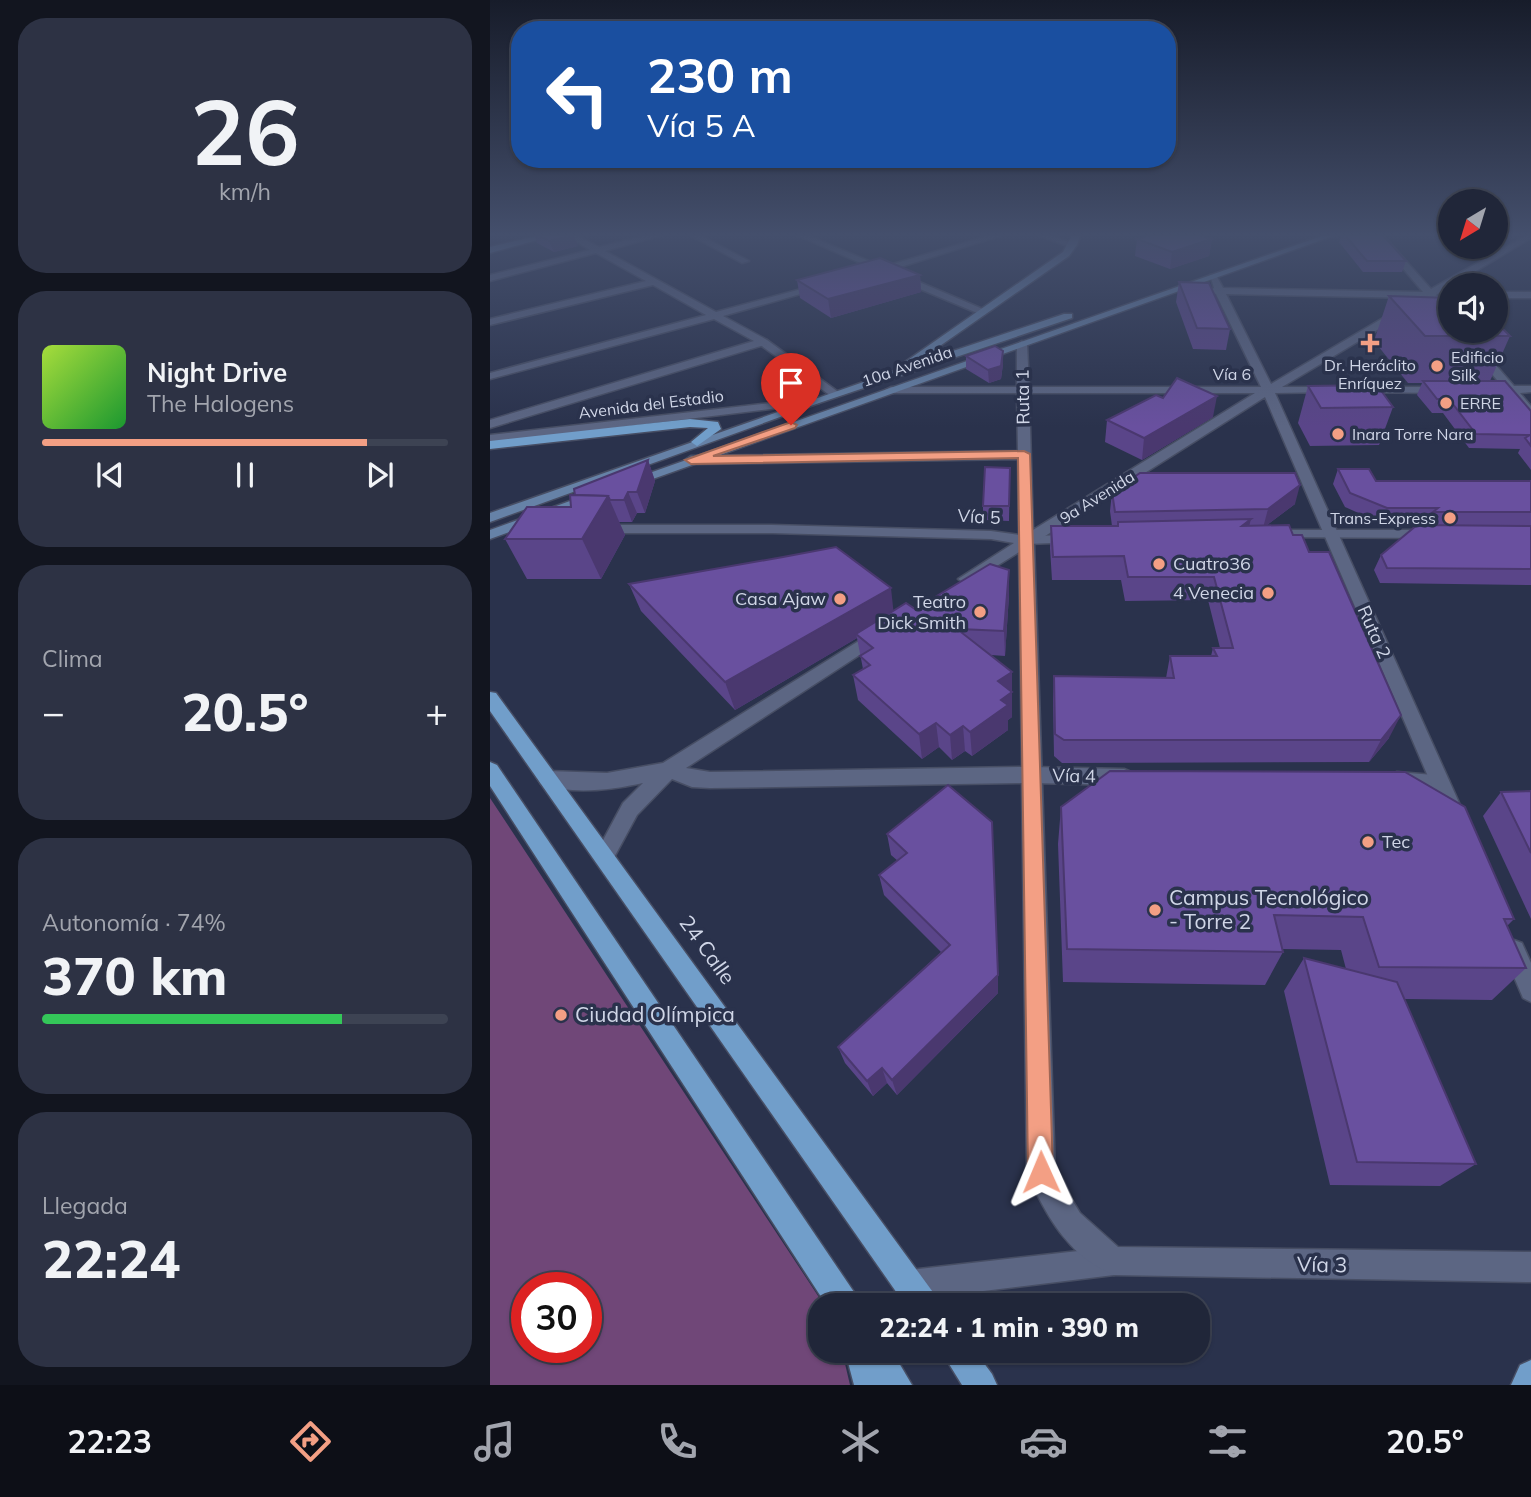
<!DOCTYPE html>
<html lang="es">
<head>
<meta charset="utf-8">
<style>
  :root { --surface:#202639; --page:#2d3244; --text:#f1f3f6; --muted:#a2a5ae; --line:#3d4353; --accent:#f39f84 }
  body { margin:0; font-family:Mulish,sans-serif; background:var(--page); color:var(--text); height:100vh; display:flex; flex-direction:column; font-size:26px; white-space:nowrap }
  * { box-sizing:border-box; margin:0 }
  p { font-size:23px; color:var(--muted) }
  .icon { flex:none; width:38px; height:38px; fill:none; stroke:currentColor; stroke-width:2; stroke-linecap:round; stroke-linejoin:round }
  .map { position:relative; flex:1; overflow:hidden }
  .side { display:flex; flex-direction:column; gap:18px; padding:18px; background:#12151f; width:490px }
  .side>* { flex:none }
  .hud { position:absolute; left:21px; top:21px; width:665px; height:147px; border-radius:28px; box-shadow:0 2px 5px #0004,0 0 0 2px var(--line); background:#1a4fa0; color:#fff; overflow:hidden }
  .needle { width:46px; rotate:218deg }
  .fabs { position:absolute; left:948px; top:189px; display:grid; gap:14px }
  .fabs a { display:grid; place-items:center; width:70px; height:70px; border-radius:50%; background:var(--surface); box-shadow:0 2px 5px #0004,0 0 0 2px var(--line); font-size:35px }
  .speed { position:absolute; left:21px; top:1272px; display:flex; gap:14px; font-size:35px; font-weight:700; text-align:center }
  .speed>* { display:grid; place-content:center; width:91px; height:91px; border-radius:50%; background:var(--surface); box-shadow:0 2px 5px #0004,0 0 0 2px var(--line); line-height:1 }
  .speed .limit { border:10px solid #d22; background:#fff; color:#111 }
  .pin { position:absolute; display:grid; place-items:center; width:60px; height:60px; color:#fff; margin:-72px -30px; border-radius:50% 50% 50% 0; rotate:-45deg; box-shadow:0 0 7px #0007 }
  .pin .icon { rotate:45deg }
  .me { position:absolute; width:77px; margin:-38px; rotate:359deg; stroke-linejoin:round; filter:drop-shadow(0 0 5px #0008) }
  .turn { display:flex; align-items:center; gap:24px; height:147px; padding:0 21px; font-size:32px }
  .turn .icon { width:91px; height:91px; stroke-width:2.5 }
  .turn b { display:block; font-size:49px; line-height:60px }
  .big { font-size:52px; font-weight:800; line-height:1.1 }
  .side .tile { flex:1; display:flex; flex-direction:column; justify-content:center; gap:10px; min-width:0; padding:0 24px; border-radius:28px; background:var(--page) }
  .side .dial { align-items:center; gap:0 }
  .dial b { font-size:91px; line-height:1 }
  .song { display:flex; align-items:center; gap:21px }
  .cover { width:84px; height:84px; border-radius:10px; background:linear-gradient(135deg,hsl(80 70% 55%),hsl(130 70% 35%)) }
  .played { height:7px; border-radius:4px; background:linear-gradient(90deg,var(--accent) 80%,var(--line) 80%) }
  .keys { display:flex; justify-content:space-around; direction:ltr }
  .heat { display:flex; justify-content:space-between; align-items:center; font-size:38px; direction:ltr }
  .charge { height:10px; border-radius:5px; background:linear-gradient(90deg,#34c759 74%,var(--line) 0) }
  .trip { position:absolute; left:318px; top:1293px; width:402px; height:70px; border-radius:28px; background:var(--surface); box-shadow:0 2px 5px #0004,0 0 0 2px var(--line); font-weight:800; line-height:70px; text-align:center }
  .menu { display:flex; height:112px; justify-content:space-around; align-items:center; background:#0d0f17; color:var(--muted) }
  .menu .icon { width:49px; height:49px }
  .menu .on { color:var(--accent) }
  .menu b { font-size:32px; color:var(--text) }
  main { display:flex; flex:1; min-height:0 }
  .map>svg:first-child { display:block }
  .green { fill:#704778; fill-rule:evenodd }
  .lines { fill:none; stroke-linecap:round; stroke-linejoin:round }
  .pedestrian-casing { stroke:#474e64; stroke-width:3 }
  .minor-casing { stroke:#474e64; stroke-width:3 }
  .secondary-casing { stroke:#474e64; stroke-width:3 }
  .primary-casing { stroke:#474e64; stroke-width:3 }
  .pedestrian { fill:#5c6683; fill-rule:evenodd }
  .minor { fill:#5c6683; fill-rule:evenodd }
  .secondary { fill:#6682a7; fill-rule:evenodd }
  .primary { fill:#719eca; fill-rule:evenodd }
  .wall { fill:#5a4589 }
  .shaded-wall { fill:#4a386f }
  .building { fill:#69509f; stroke:#4a386f; stroke-width:2 }
  .route { fill:#f39f84; stroke:#9e6756; stroke-width:2 }
  .poi-dot { fill:#f39f84; stroke:#2a324c; stroke-width:2.5 }
  .labels { text-anchor:middle; stroke-width:7; stroke-linejoin:round; paint-order:stroke }
  .far-poi-label { font-size:16px; fill:#d0d6e7; stroke:#2a324c; text-anchor:start }
  .far-street-label { font-size:16px; fill:#d0d6e7; stroke:#2a324c }
  .street-label { font-size:18px; fill:#d0d6e7; stroke:#2a324c }
  .poi-label { font-size:18px; fill:#d0d6e7; stroke:#2a324c; text-anchor:end }
  .near-poi-label { font-size:21px; fill:#d0d6e7; stroke:#2a324c; text-anchor:start }
  .near-street-label { font-size:21px; fill:#d0d6e7; stroke:#2a324c }
</style>
</head>
<body>
<main>
<section class="side">
<div class="tile dial"><b>26</b><p>km/h</p></div>
<div class="tile">
<div class="song"><i class="cover"></i><div><b>Night Drive</b><p>The Halogens</p></div></div>
<div class="played"></div>
<div class="keys"><svg class="icon" aria-label="previous" viewBox="0 0 24 24"><path d="M18 5L8 12l10 7zM5 5v14"/></svg><svg class="icon" aria-label="pause" viewBox="0 0 24 24"><path d="M8 5v14M16 5v14"/></svg><svg class="icon" aria-label="next" viewBox="0 0 24 24"><path d="M6 5l10 7-10 7zM19 5v14"/></svg></div>
</div>
<div class="tile"><p>Clima</p>
<div class="heat"><a>−</a><b class="big">20.5°</b><a>+</a></div>
</div>
<div class="tile"><p>Autonomía · 74%</p><b class="big">370 km</b><div class="charge"></div></div>
<div class="tile"><p>Llegada</p><b class="big">22:24</b></div>
</section>
<div class="map">
<svg width="1041" height="1385" viewBox="0 0 1041 1385">
  <rect width="100%" height="100%" fill="#2a324c"/>
  <!-- green -->
  <path class="green" d="M0,798L334,1305L331,1306V1351H352L360,1385H0ZM37,1288H96V1348H37Z"/>
  <g class="lines">
    <!-- pedestrian casing -->
    <g class="pedestrian-casing">
      <g id="pedestrian">
        <polygon points="269,340 277,340 351,394 341,396 269,344"/>
        <polygon points="779,530 940,530 947,534 940,538 774,537 774,531"/>
        <polygon points="583,535 590,539 588,542 537,544 530,540 537,536"/>
        <polygon points="542,767 634,769 641,772 644,777 641,782 634,785 542,783 535,780 532,775 535,770"/>
        <path d="M907,772L956,776L959,781L956,786C941,791 915,790 900,785L897,780L900,775Z"/>
        <polygon points="624,1247 634,1251 638,1261 634,1271 624,1275 420,1300 410,1295 405,1285 410,1275 420,1270"/>
      </g>
    </g>
    <!-- minor casing -->
    <g class="minor-casing">
      <g id="minor">
        <polygon points="72,233 82,233 109,247 166,233 179,233 115,251 226,312 330,284 335,287 233,316 277,340 277,344 0,428 0,420 264,341 224,319 0,379 0,373 216,315 163,285 0,325 0,319 156,281 106,253 0,281 0,275 100,250"/>
        <polygon points="196,233 206,233 259,261 252,263"/>
        <polygon points="302,233 312,233 393,267 507,233 519,233 401,270 495,310 495,314 492,315 392,273 381,274 379,272 384,269"/>
        <polygon points="543,233 554,233 587,245 580,247"/>
        <path d="M883,233H891L941,289L1041,233V238L946,295L961,312V321L939,299L792,387H839L843,388V392L785,393L975,816L972,822L965,824L958,822L955,816L775,397L544,543L565,1172L590,1213L628,1247L1041,1252V1282L624,1275C579,1257 555,1215 537,1172L532,783L220,788L202,787L182,779L147,815L121,863L114,866L107,863L104,857L133,803L153,783C121,790 82,795 51,784L48,779L51,774L58,771L117,773L173,763L388,629L394,631L396,635L394,639L196,768L220,772L532,767L529,552L481,582L476,584L468,579L524,543L501,539L282,533H109L102,529L109,525H282L501,531L529,535L528,459L201,464L195,460L201,456L528,451L527,393H401L395,390L401,387H527V344L532,341L537,344L539,387H771L726,294L718,291L724,288L720,275H726L733,288L933,292ZM736,294L927,298L781,384ZM539,393H765L543,530Z"/>
        <rect x="1006" y="292" width="35" height="6"/>
        <polygon points="966,331 976,331 1024,386 1041,386 1041,392 1030,393 1041,406 1041,417 1037,416 1018,393 996,392 996,388 1012,386"/>
        <polygon points="867,387 951,387 957,390 951,393 863,392 863,388"/>
        <polygon points="325,398 329,399 329,403 0,443 0,435"/>
        <polygon points="1024,940 1032,943 1041,963 1041,1002 1033,998 1013,951 1016,943"/>
      </g>
    </g>
    <!-- secondary casing -->
    <g class="secondary-casing">
      <g id="secondary">
        <polygon points="60,233 73,233 0,253 0,247"/>
        <polygon points="583,233 591,233 587,245 579,256 424,364 574,314 582,314 582,318 329,403 0,522 0,513 422,365 415,362 573,252"/>
        <polygon points="840,233 851,233 146,485 141,486 134,482"/>
        <polygon points="102,493 107,494 107,500 0,539 0,530"/>
      </g>
    </g>
    <!-- primary casing -->
    <g class="primary-casing">
      <g id="primary">
        <polygon points="200,419 228,422 231,429 207,446 201,442 218,428 200,427 0,449 0,441"/>
        <polygon points="0,692 6,693 445,1295 449,1306 416,1306 0,711"/>
        <polygon points="0,762 7,765 366,1295 370,1306 337,1306 0,786"/>
        <polygon points="355,1351 402,1351 422,1385 364,1385"/>
        <polygon points="451,1351 485,1351 502,1374 507,1385 472,1385"/>
        <polygon points="1041,1360 1041,1385 1021,1385 1030,1365"/>
      </g>
    </g>
    <!-- pedestrian -->
    <use href="#pedestrian" class="pedestrian"/>
    <!-- minor -->
    <use href="#minor" class="minor"/>
    <!-- secondary -->
    <use href="#secondary" class="secondary"/>
    <!-- primary -->
    <use href="#primary" class="primary"/>
  </g>
  <!-- wall -->
  <g class="wall">
    <polygon points="30,233 81,233 88,246 64,252 47,243 44,234 35,236"/>
    <polygon points="87,233 113,233 96,237"/>
    <polygon points="852,233 891,233 916,261 912,272 873,272 849,242"/>
    <polygon points="647,239 722,239 719,256 680,269 645,256"/>
    <polygon points="430,275 431,292 341,318 310,298 307,280"/>
    <polygon points="689,282 740,329 736,350 703,349 686,302"/>
    <polygon points="899,296 1020,336 1000,381 1041,411 1041,470 1028,453 1030,449 979,448 953,413 942,413 927,395 932,383 918,383 884,341"/>
    <polygon points="513,351 513,364 511,379 499,383 476,369 476,356"/>
    <polygon points="818,386 903,407 889,445 820,446 808,423"/>
    <polygon points="723,417 652,460 615,442 617,420"/>
    <polygon points="158,460 165,481 155,513 147,513 142,522 129,522 135,535 111,579 37,579 15,539 81,507 85,495"/>
    <polygon points="520,468 519,521 493,520 493,506"/>
    <polygon points="848,469 886,481 1041,481 1041,585 890,583 884,570 891,555 937,525 939,523 891,523 855,507 843,484"/>
    <polygon points="622,492 805,504 777,525 899,738 879,762 572,763 564,756 563,699 564,676 676,678 680,656 721,656 723,648 730,648 718,600 635,601 631,580 562,580 560,548 561,526 622,526 620,511"/>
    <polygon points="139,584 404,610 425,609 519,595 515,656 501,655 522,672 522,717 518,720 518,730 482,756 475,751 462,760 449,747 432,759 368,700 363,675 373,669 367,638 245,710 151,611"/>
    <polygon points="458,785 508,993 407,1095 397,1083 383,1096 355,1063 348,1047 451,952 394,895 389,875 408,861 401,855 397,834"/>
    <polygon points="1041,791 1041,919 993,816 1011,792"/>
    <polygon points="571,807 1024,919 1017,926 1036,968 1002,1000 914,999 986,1164 950,1186 840,1185 794,991 814,958 856,969 851,950 792,949 793,952 775,985 573,982 568,844"/>
  </g>
  <!-- shaded-wall -->
  <g class="shaded-wall">
    <polygon points="34,233 43,233 44,234 35,236"/>
    <polygon points="94,233 113,233 96,237"/>
    <polygon points="84,235 88,246 64,252 59,241"/>
    <polygon points="722,239 719,256 680,269 682,252"/>
    <polygon points="430,275 431,292 341,318 338,299"/>
    <polygon points="513,351 513,364 511,379 499,383 498,370"/>
    <polygon points="727,396 723,417 652,460 654,438"/>
    <polygon points="158,460 165,481 155,513 147,492"/>
    <polygon points="810,485 805,504 773,528 778,509"/>
    <polygon points="138,492 147,513 142,522 134,500"/>
    <polygon points="118,496 135,535 111,579 92,539"/>
    <polygon points="761,519 755,542 752,526"/>
    <polygon points="519,570 519,595 515,656 514,631"/>
    <polygon points="401,588 404,616 366,634 367,638 245,710 235,682"/>
    <polygon points="522,672 522,717 518,720 518,730 482,756 480,732 508,681"/>
    <polygon points="911,715 899,738 879,762 891,740"/>
    <polygon points="446,723 449,747 432,759 429,734"/>
    <polygon points="473,726 475,751 462,760 460,735"/>
    <polygon points="508,975 508,993 407,1095 402,1080"/>
    <polygon points="392,1068 397,1083 383,1096 377,1081"/>
  </g>
  <!-- building -->
  <g class="building">
    <polygon points="45,233 81,233 84,235 59,241"/>
    <polygon points="668,233 704,233 722,239 682,252 647,239"/>
    <polygon points="853,233 891,233 916,261 877,261"/>
    <polygon points="390,258 430,275 338,299 307,280"/>
    <polygon points="689,282 719,283 740,329 707,328"/>
    <polygon points="899,296 961,298 961,331 1006,331 1006,322 1020,336 935,336"/>
    <polygon points="505,346 513,351 511,366 498,370 476,356"/>
    <polygon points="687,378 727,396 654,438 617,420 666,395 673,398"/>
    <polygon points="933,381 1015,381 1041,411 1041,446 1035,438 1040,435 986,434 959,399 947,399"/>
    <polygon points="887,385 903,407 831,408 818,386"/>
    <polygon points="158,460 147,492 138,492 134,500 120,500 118,496 85,495 84,489"/>
    <polygon points="495,467 520,468 519,506 493,506"/>
    <polygon points="848,469 879,469 886,481 1041,481 1041,512 943,512 948,508 897,508 860,493"/>
    <polygon points="650,473 805,473 810,485 778,509 625,512 622,492"/>
    <polygon points="80,495 118,496 92,539 15,539 37,507 81,507"/>
    <polygon points="761,519 752,526 799,525 803,535 812,535 819,552 839,552 911,715 891,740 574,740 565,734 564,676 684,678 680,656 727,656 723,648 743,648 724,577 638,577 634,556 563,557 561,526 628,526 628,522"/>
    <polygon points="927,525 1041,526 1041,569 897,568 891,555"/>
    <polygon points="346,547 401,588 235,682 139,584 293,557"/>
    <polygon points="500,564 519,570 514,631 467,629 522,672 508,681 522,692 511,700 518,705 480,732 473,726 460,735 446,723 429,734 363,675 380,665 370,656 383,648 366,634 416,603 425,609"/>
    <polygon points="620,771 915,772 975,807 1024,919 1014,919 1036,968 889,967 873,917 784,915 793,952 577,949 571,807"/>
    <polygon points="458,785 502,822 508,975 402,1080 392,1068 377,1081 348,1047 460,945 389,875 417,853 397,834"/>
    <polygon points="1041,791 1041,853 1011,792"/>
    <polygon points="814,958 907,982 986,1164 867,1162"/>
  </g>
  <!-- sky -->
  <linearGradient id="sky" x2="0" y2="1"><stop stop-color="#171c2a"/><stop offset="0.55" stop-color="#444f6c"/><stop offset="1" stop-color="#444f6c" stop-opacity="0"/></linearGradient>
  <rect width="1041" height="427" fill="url(#sky)"/>
  <!-- route -->
  <polygon class="route" points="301,422 307,425 305,428 223,456 534,451 540,454 563,1172 559,1181 551,1184 542,1181 538,1172 528,458 201,464 195,460"/>
  <!-- markers -->
  <g class="poi-dot">
    <path d="M876.5 332.5h7v7h7v7h-7v7h-7v-7h-7v-7h7z"/>
    <circle cx="947" cy="366" r="7"/>
    <circle cx="956" cy="403" r="7"/>
    <circle cx="848" cy="434" r="7"/>
    <circle cx="960" cy="518" r="7"/>
    <circle cx="669" cy="564" r="7"/>
    <circle cx="778" cy="593" r="7"/>
    <circle cx="350" cy="599" r="7"/>
    <circle cx="490" cy="612" r="7"/>
    <circle cx="878" cy="842" r="7"/>
    <circle cx="665" cy="910" r="7"/>
    <circle cx="71" cy="1015" r="7"/>
  </g>
  <g class="labels">
    <!-- far-poi labels -->
    <g class="far-poi-label">
      <text x="961" y="363">Edificio<tspan x="961" dy="18">Silk</tspan></text>
      <text x="880" y="371" text-anchor="middle">Dr. Heráclito<tspan x="880" dy="18">Enríquez</tspan></text>
      <text x="970" y="409">ERRE</text>
      <text x="862" y="440">Inara Torre Nara</text>
      <text x="946" y="524" text-anchor="end">Trans-Express</text>
    </g>
    <!-- far-street labels -->
    <g class="far-street-label">
      <text transform="translate(417 366) rotate(-19)" y="6">10a Avenida</text>
      <text x="742" y="380">Vía 6</text>
      <text transform="translate(161 404) rotate(-7)" y="6">Avenida del Estadio</text>
      <text transform="translate(607 497) rotate(-32)" y="6">9a Avenida</text>
    </g>
    <!-- street labels -->
    <g class="street-label">
      <text transform="translate(533 397) rotate(-91)" y="6">Ruta 1</text>
      <text transform="translate(489 517) rotate(3)" y="6">Vía 5</text>
      <text transform="translate(884 632) rotate(66)" y="6">Ruta 2</text>
      <text transform="translate(584 776) rotate(1)" y="6">Vía 4</text>
    </g>
    <!-- poi labels -->
    <g class="poi-label">
      <text x="683" y="570" text-anchor="start">Cuatro36</text>
      <text x="764" y="599">4 Venecia</text>
      <text x="336" y="605">Casa Ajaw</text>
      <text x="476" y="608">Teatro<tspan x="476" dy="21">Dick Smith</tspan></text>
      <text x="892" y="848" text-anchor="start">Tec</text>
    </g>
    <!-- near-poi labels -->
    <g class="near-poi-label">
      <text x="679" y="905">Campus Tecnológico<tspan x="679" dy="24">- Torre 2</tspan></text>
      <text x="85" y="1022">Ciudad Olímpica</text>
    </g>
    <!-- near-street labels -->
    <g class="near-street-label">
      <text transform="translate(217 950) rotate(54)" y="7">24 Calle</text>
      <text transform="translate(832 1265) rotate(1)" y="7">Vía 3</text>
    </g>
  </g>
</svg>
<div class="fabs">
<a><svg class="needle" viewBox="-14 -14 28 28"><path d="M0-13l5 13h-10z" fill="#e53935"/><path d="M0 13l5-13h-10z" fill="#a2a5ae"/></svg></a>
<a><svg class="icon" aria-label="sound" viewBox="0 0 24 24"><path d="M4 9h4l5-4v14l-5-4H4zM17 9q2 3 0 6"/></svg></a>
</div>
<div class="speed"><div class="limit">30</div></div>
<div class="pin" style="left:301px;top:425px;background:#d93025"><svg class="icon" aria-label="arrive" viewBox="0 0 24 24"><path d="M6 21V4h12l-3 4 3 4H6"/></svg></div>
<svg class="me" style="left:551px;top:1172px" viewBox="-20 -20 40 40"><path d="M0-17L14 15 0 8-14 15z" fill="#f39f84" stroke="#fff" stroke-width="4"/></svg>
<div class="trip">22:24 · 1 min · 390 m</div>
<div class="hud">
<div class="turn"><svg class="icon" aria-label="left" viewBox="0 0 24 24"><path d="M17 20v-9H6M10 6l-5 5 5 5"/></svg><div><b>230 m</b>Vía 5 A</div></div>
</div>
</div>
</main>
<nav class="menu">
<b>22:23</b>
<svg class="icon on" aria-label="directions" viewBox="0 0 24 24"><path d="M12 3l9 9-9 9-9-9zM9 14v-3h6M13 9l2 2-2 2"/></svg>
<svg class="icon" aria-label="music" viewBox="0 0 24 24"><path d="M9 18V5l10-2v13"/><circle cx="6" cy="18" r="3"/><circle cx="16" cy="16" r="3"/></svg>
<svg class="icon" aria-label="phone" viewBox="0 0 24 24"><path d="M5 4h4l2 5-3 2q2 4 5 5l2-3 5 2v4C11 20 4 13 5 4z"/></svg>
<svg class="icon" aria-label="climate" viewBox="0 0 24 24"><path d="M12 3v18M4 7l16 10M4 17L20 7"/></svg>
<svg class="icon" aria-label="car" viewBox="0 0 24 24"><path d="M5 17H2v-5l4-1 3-4h7l3 4 3 1v5h-3M9 17h6M6 11h13"/><circle cx="7" cy="17" r="2"/><circle cx="17" cy="17" r="2"/></svg>
<svg class="icon" aria-label="filters" viewBox="0 0 24 24"><path d="M4 7h16M4 17h16"/><circle cx="9" cy="7" r="2"/><circle cx="15" cy="17" r="2"/></svg>
<b>20.5°</b>
</nav>
</body>
</html>
